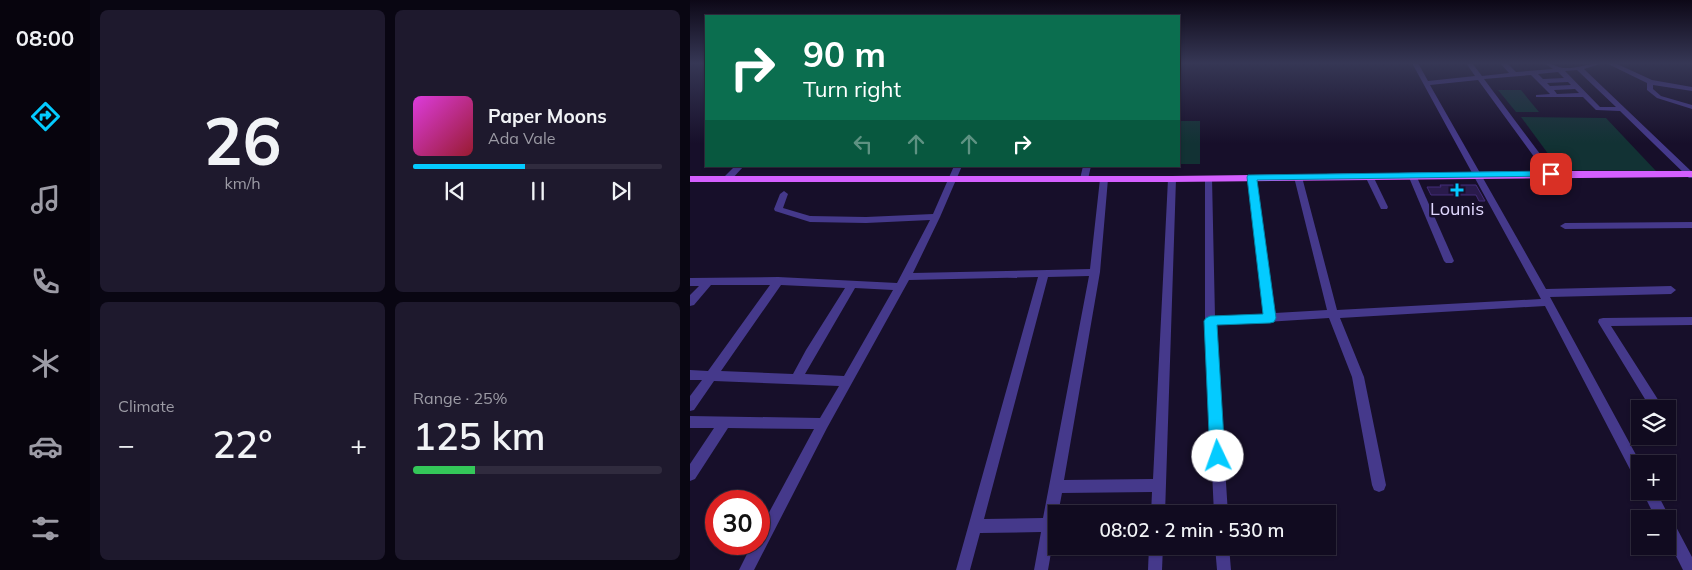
<!DOCTYPE html>
<html lang="en">
<head>
<meta charset="utf-8">
<style>
  :root { --surface:#110b20; --page:#1e192d; --text:#f1f3f6; --muted:#9c9ba5; --line:#302b3e; --accent:#04cbff }
  body { margin:0; font-family:Mulish,sans-serif; background:var(--page); color:var(--text); height:100vh; display:flex; flex-direction:column; font-size:19px; white-space:nowrap }
  * { box-sizing:border-box; margin:0 }
  p { font-size:16px; color:var(--muted) }
  .icon { flex:none; width:28px; height:28px; fill:none; stroke:currentColor; stroke-width:2; stroke-linecap:round; stroke-linejoin:round }
  .map { position:relative; flex:1; overflow:hidden }
  .panel { display:flex; flex-direction:column; gap:10px; padding:10px; background:#090612; width:600px }
  .panel>* { flex:none }
  .guide { position:absolute; left:15px; top:15px; width:475px; height:152px; border-radius:0px; box-shadow:0 1px 4px #0004,0 0 0 1px var(--line); background:#0b6e4f; color:#fff; overflow:hidden }
  .tools { position:absolute; left:941px; top:400px; display:grid; gap:10px }
  .tools a { display:grid; place-items:center; width:45px; height:45px; border-radius:0px; background:var(--surface); box-shadow:0 1px 4px #0004,0 0 0 1px var(--line); font-size:25px }
  .speed { position:absolute; left:15px; top:490px; display:flex; gap:10px; font-size:25px; font-weight:700; text-align:center }
  .speed>* { display:grid; place-content:center; width:65px; height:65px; border-radius:50%; background:var(--surface); box-shadow:0 1px 4px #0004,0 0 0 1px var(--line); line-height:1 }
  .speed .limit { border:8px solid #d22; background:#fff; color:#111 }
  .pin { position:absolute; display:grid; place-items:center; width:42px; height:42px; color:#fff; margin:-21px; border-radius:10px; box-shadow:0 2px 8px #0006 }
  .me { position:absolute; width:55px; margin:-28px; rotate:357deg; stroke-linejoin:round; filter:drop-shadow(0 0 4px #0008) }
  .turn { display:flex; align-items:center; gap:18px; height:105px; padding:0 15px; font-size:22px }
  .turn .icon { width:65px; height:65px; stroke-width:2.5 }
  .turn b { display:block; font-size:35px; line-height:42px }
  .lanes { display:flex; align-items:center; height:48px; padding:0 15px; background:#0003; justify-content:center; gap:25px; direction:ltr }
  .lanes .off { opacity:.35 }
  .big { font-size:38px; font-weight:600; line-height:1.1 }
  .panel .card { flex:1; display:flex; flex-direction:column; justify-content:center; gap:8px; min-width:0; padding:0 18px; border-radius:8px; background:var(--page) }
  .panel .dial { align-items:center; gap:0 }
  .dial b { font-size:65px; line-height:1 }
  .song { display:flex; align-items:center; gap:15px }
  .cover { width:60px; height:60px; border-radius:8px; background:linear-gradient(135deg,hsl(300 70% 55%),hsl(350 70% 35%)) }
  .played { height:5px; border-radius:2px; background:linear-gradient(90deg,var(--accent) 45%,var(--line) 45%) }
  .keys { display:flex; justify-content:space-around; direction:ltr }
  .heat { display:flex; justify-content:space-between; align-items:center; font-size:28px; direction:ltr }
  .charge { height:8px; border-radius:4px; background:linear-gradient(90deg,#34c759 25%,var(--line) 0) }
  .panel .tiles { flex:1; display:grid; gap:10px; grid-template-columns:repeat(2,1fr) }
  .trip { position:absolute; left:358px; top:505px; width:288px; height:50px; border-radius:0px; background:var(--surface); box-shadow:0 1px 4px #0004,0 0 0 1px var(--line); font-weight:600; line-height:50px; text-align:center }
  main { display:flex; flex:1; min-height:0 }
  .dock { display:flex; flex-direction:column; width:90px; justify-content:space-around; align-items:center; background:#07040d; color:var(--muted) }
  .dock .icon { width:35px; height:35px }
  .dock .selected { color:var(--accent) }
  .dock b { font-size:22px; color:var(--text) }
  .map>svg:first-child { display:block }
  .green { fill:#123234 }
  .building { fill:#2a1b4c; stroke:#432c78 }
  .lines { fill:none; stroke-linecap:round; stroke-linejoin:round }
  .minor { fill:#45398b; fill-rule:evenodd }
  .major { fill:#d45fff; fill-rule:evenodd }
  .route { fill:#04cbff; stroke:#0384a6 }
  .poi-dot { fill:#04cbff; stroke:#170f2a; stroke-width:2 }
  .labels { text-anchor:middle; stroke-width:5; stroke-linejoin:round; paint-order:stroke }
  .poi-label { font-size:18px; fill:#e1d8ff; stroke:#170f2a }
</style>
</head>
<body>
<main>
<nav class="dock">
<b>08:00</b>
<svg class="icon selected" aria-label="directions" viewBox="0 0 24 24"><path d="M12 3l9 9-9 9-9-9zM9 14v-3h6M13 9l2 2-2 2"/></svg>
<svg class="icon" aria-label="music" viewBox="0 0 24 24"><path d="M9 18V5l10-2v13"/><circle cx="6" cy="18" r="3"/><circle cx="16" cy="16" r="3"/></svg>
<svg class="icon" aria-label="phone" viewBox="0 0 24 24"><path d="M5 4h4l2 5-3 2q2 4 5 5l2-3 5 2v4C11 20 4 13 5 4z"/></svg>
<svg class="icon" aria-label="climate" viewBox="0 0 24 24"><path d="M12 3v18M4 7l16 10M4 17L20 7"/></svg>
<svg class="icon" aria-label="car" viewBox="0 0 24 24"><path d="M5 17H2v-5l4-1 3-4h7l3 4 3 1v5h-3M9 17h6M6 11h13"/><circle cx="7" cy="17" r="2"/><circle cx="17" cy="17" r="2"/></svg>
<svg class="icon" aria-label="filters" viewBox="0 0 24 24"><path d="M4 7h16M4 17h16"/><circle cx="9" cy="7" r="2"/><circle cx="15" cy="17" r="2"/></svg>
</nav>
<section class="panel">
<div class="tiles">
<div class="card dial"><b>26</b><p>km/h</p></div>
<div class="card">
<div class="song"><i class="cover"></i><div><b>Paper Moons</b><p>Ada Vale</p></div></div>
<div class="played"></div>
<div class="keys"><svg class="icon" aria-label="previous" viewBox="0 0 24 24"><path d="M18 5L8 12l10 7zM5 5v14"/></svg><svg class="icon" aria-label="pause" viewBox="0 0 24 24"><path d="M8 5v14M16 5v14"/></svg><svg class="icon" aria-label="next" viewBox="0 0 24 24"><path d="M6 5l10 7-10 7zM19 5v14"/></svg></div>
</div>
<div class="card"><p>Climate</p>
<div class="heat"><a>−</a><b class="big">22°</b><a>+</a></div>
</div>
<div class="card"><p>Range · 25%</p><b class="big">125 km</b><div class="charge"></div></div>
</div>
</section>
<div class="map">
<svg width="1002" height="570" viewBox="0 0 1002 570">
  <rect width="100%" height="100%" fill="#170f2a"/>
  <!-- green -->
  <g class="green">
    <polygon points="808,90 831,90 849,112 826,112"/>
    <polygon points="831,117 916,118 966,171 870,170"/>
    <rect x="489" y="121" width="21" height="43"/>
  </g>
  <!-- building -->
  <polygon class="building" points="750,185 786,185 795,201 789,201 786,195 741,195 737,187 751,187"/>
  <g class="lines">
    <!-- minor -->
    <g class="minor">
      <path d="M722,63H728L738,81L785,76L776,63H782L792,76L819,73L810,63H817L826,72L863,69L854,63C863,63 866,67 873,68C886,69 900,63 913,63L894,69L1002,172V178H999L930,111L906,110L893,97H846V95L860,94L841,75L794,79L865,174L861,176H858L788,80L740,85L856,289L981,286L986,290L981,294L860,297L951,464L950,481L945,479L855,306L650,318L674,377L696,485L694,490L689,492L684,490L682,485L662,377L639,318L526,325L538,514H524L515,321V176H518L522,178L525,317L574,314L558,177L562,175L566,177L585,313L637,310L604,177L608,175L612,177L647,310L851,299ZM887,70L926,107H910L875,71ZM868,72L874,78L853,79L848,74ZM878,82L881,85L860,86L857,83ZM885,89L889,93L867,94L864,90Z"/>
      <polygon points="916,63 925,63 962,80 1002,87 1002,91 963,85 963,89 971,96 1002,105 1002,109 967,98 957,90 957,83"/>
      <polygon points="45,166 54,166 40,181 34,181 34,177"/>
      <path d="M264,166H272L250,217L223,273L400,269L410,179L414,177L418,179L410,272L374,480L463,479L478,179L482,177L486,179L475,514H461L462,492L372,493L368,514H366V524L358,570H344L351,532L290,533L280,570H266L348,277L219,280L137,428L64,570H49L62,544H69V531L124,429L38,428L5,479L0,481V464L24,428H0V416L130,418L149,386L24,381L4,410L0,411V396L12,380H0V370L18,371L80,285H21L4,305L0,306V295L9,286H0V278L88,277L207,283L240,220L176,223L120,222L85,211L84,209L90,194L94,191L98,194L93,208L120,216L176,217L243,214ZM399,276L353,518L294,519L358,277ZM91,285L155,288L116,350L103,374L31,371ZM165,288L203,290L154,376L115,374Z"/>
      <polygon points="393,166 401,166 398,179 394,181 390,179"/>
      <polygon points="719,173 722,173 726,175 764,261 762,263 756,263 754,261 718,175"/>
      <polygon points="676,174 682,174 683,176 698,207 697,209 691,209 690,207 675,176"/>
      <polygon points="1002,222 1002,228 875,229 870,226 875,223"/>
      <polygon points="1002,317 1002,325 921,326 974,409 961,409 908,322 909,319 913,318"/>
      <polygon points="952,491 966,491 981,520 983,521 1002,557 1002,570 993,570 978,540 978,519 966,519"/>
      <polygon points="459,546 473,546 472,570 458,570"/>
      <polygon points="525,546 539,546 541,570 527,570"/>
    </g>
    <!-- major -->
    <polygon class="major" points="861,171 1002,171 1002,177 482,182 0,182 0,176 482,176"/>
  </g>
  <!-- sky -->
  <linearGradient id="sky" x2="0" y2="1"><stop stop-color="#0d0817"/><stop offset="0.44" stop-color="#363755"/><stop offset="1" stop-color="#363755" stop-opacity="0"/></linearGradient>
  <rect width="1002" height="143" fill="url(#sky)"/>
  <!-- route -->
  <polygon class="route" points="861,171 866,174 864,176 567,180 586,318 584,322 580,323 527,325 535,456 533,461 528,463 522,461 520,456 514,321 516,318 520,316 573,314 557,177 558,175"/>
  <!-- markers -->
  <path class="poi-dot" d="M764.5 182.5h5v5h5v5h-5v5h-5v-5h-5v-5h5z"/>
  <g class="labels">
    <!-- poi labels -->
    <g class="poi-label">
      <text x="767" y="215">Lounis</text>
    </g>
  </g>
</svg>
<div class="tools">
<a><svg class="icon" aria-label="layers" viewBox="0 0 24 24"><path d="M12 4l9 5-9 5-9-5zM3 14l9 5 9-5"/></svg></a>
<a>+</a>
<a>−</a>
</div>
<div class="speed"><div class="limit">30</div></div>
<div class="pin" style="left:861px;top:174px;background:#d93025"><svg class="icon" aria-label="arrive" viewBox="0 0 24 24"><path d="M6 21V4h12l-3 4 3 4H6"/></svg></div>
<svg class="me" style="left:528px;top:456px" viewBox="-20 -20 40 40"><circle r="19" fill="#fff"/><path d="M0-13L10 11 0 6-10 11z" fill="#04cbff"/></svg>
<div class="trip">08:02 · 2 min · 530 m</div>
<div class="guide">
<div class="turn"><svg class="icon" aria-label="right" viewBox="0 0 24 24"><path d="M7 20v-9h11M14 6l5 5-5 5"/></svg><div><b>90 m</b>Turn right</div></div>
<div class="lanes"><svg class="icon off" aria-label="left" viewBox="0 0 24 24"><path d="M17 20v-9H6M10 6l-5 5 5 5"/></svg><svg class="icon off" aria-label="ahead" viewBox="0 0 24 24"><path d="M12 20V5M6 11l6-6 6 6"/></svg><svg class="icon off" aria-label="ahead" viewBox="0 0 24 24"><path d="M12 20V5M6 11l6-6 6 6"/></svg><svg class="icon" aria-label="right" viewBox="0 0 24 24"><path d="M7 20v-9h11M14 6l5 5-5 5"/></svg></div>
</div>
</div>
</main>
</body>
</html>
